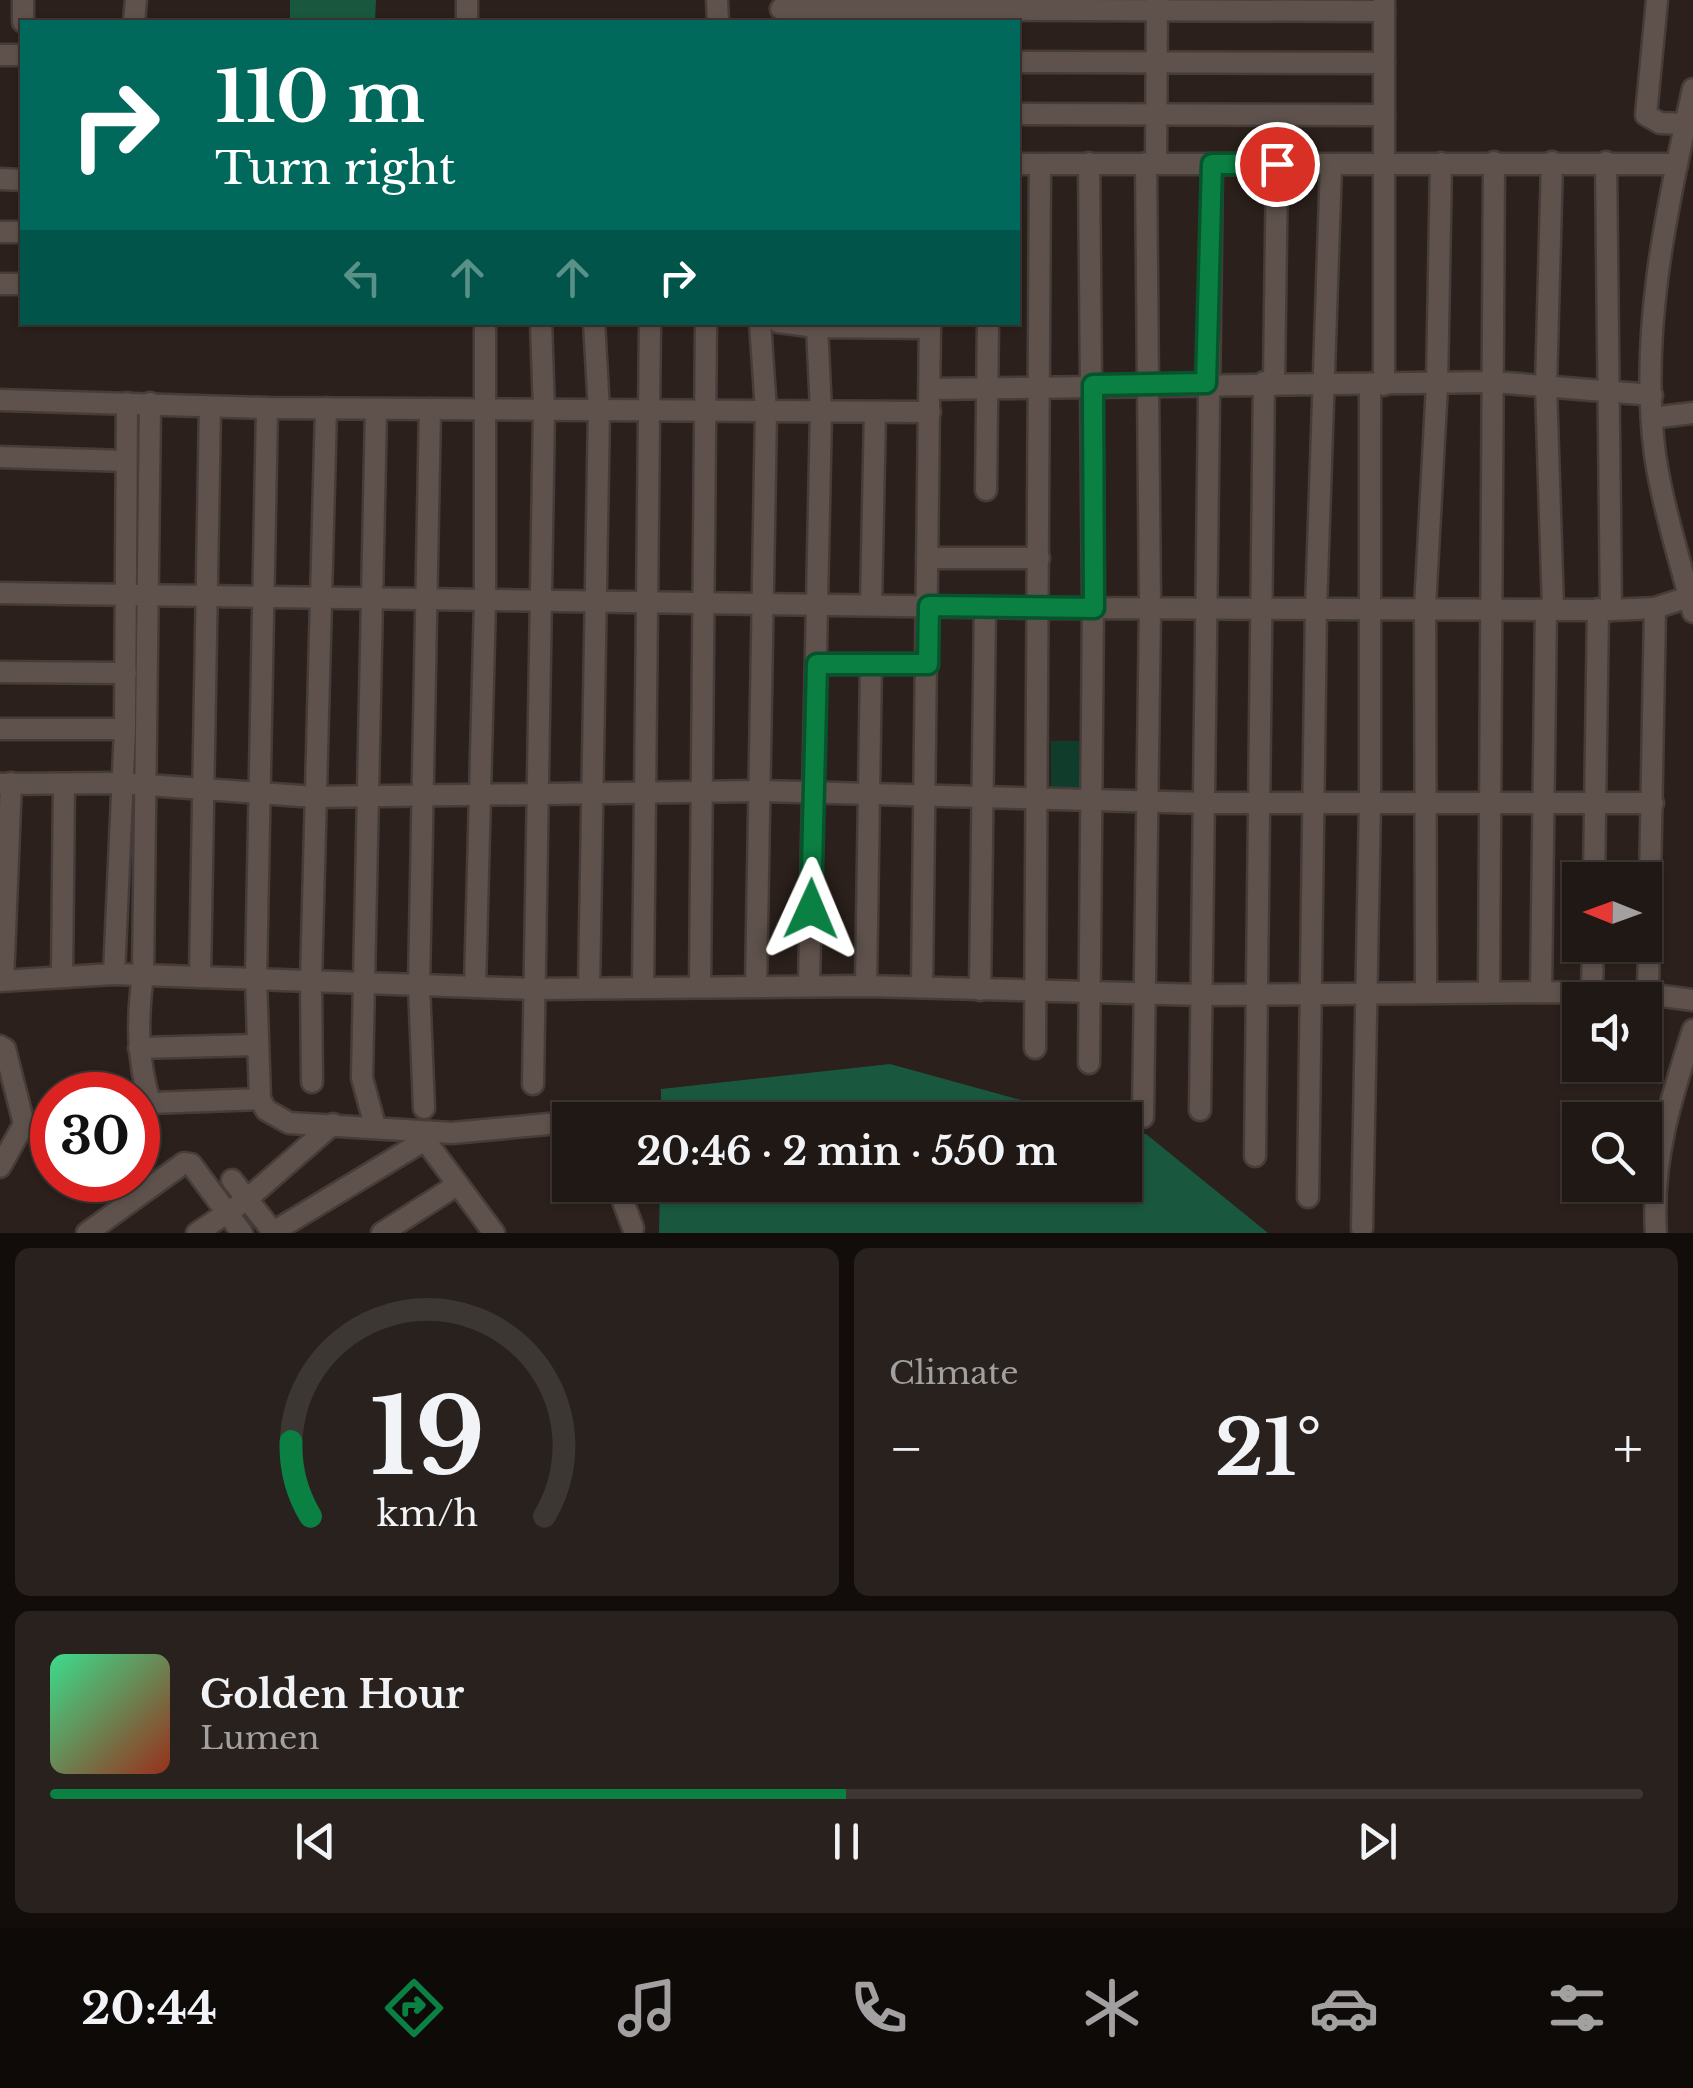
<!DOCTYPE html>
<html lang="en">
<head>
<meta charset="utf-8">
<style>
  :root { --surface:#201814; --page:#28211d; --text:#f1f3f6; --muted:#a2a0a0; --line:#3d3734; --accent:#0b8043 }
  body { margin:0; font-family:"Libre Baskerville",serif; background:var(--page); color:var(--text); height:100vh; display:flex; flex-direction:column; font-size:38px; white-space:nowrap }
  * { box-sizing:border-box; margin:0 }
  p { font-size:32px; color:var(--muted) }
  .icon { flex:none; width:55px; height:55px; fill:none; stroke:currentColor; stroke-width:2; stroke-linecap:round; stroke-linejoin:round }
  .map { position:relative; height:1233px; overflow:hidden }
  .panel { display:flex; flex-direction:column; gap:15px; padding:15px; background:#120d0b; flex:1 }
  .panel>* { flex:none }
  .banner { position:absolute; left:20px; top:20px; width:1000px; height:305px; border-radius:0px; box-shadow:0 2px 8px #0004,0 0 0 2px var(--line); background:#00695c; color:#fff; overflow:hidden }
  .needle { width:65px; rotate:271deg }
  .controls { position:absolute; left:1562px; top:862px; display:grid; gap:20px }
  .controls a { display:grid; place-items:center; width:100px; height:100px; border-radius:0px; background:var(--surface); box-shadow:0 2px 8px #0004,0 0 0 2px var(--line); font-size:50px }
  .speed { position:absolute; left:30px; top:1072px; display:flex; gap:20px; font-size:50px; font-weight:700; text-align:center }
  .speed>* { display:grid; place-content:center; width:130px; height:130px; border-radius:50%; background:var(--surface); box-shadow:0 2px 8px #0004,0 0 0 2px var(--line); line-height:1 }
  .speed .limit { border:15px solid #d22; background:#fff; color:#111 }
  .pin { position:absolute; display:grid; place-items:center; width:85px; height:85px; color:#fff; margin:-42px; border:5px solid #fff; border-radius:50%; box-shadow:0 2px 10px #0007 }
  .me { position:absolute; width:110px; margin:-55px; rotate:1deg; stroke-linejoin:round; filter:drop-shadow(0 0 8px #0008) }
  .turn { display:flex; align-items:center; gap:35px; height:210px; padding:0 30px; font-size:45px }
  .turn .icon { width:130px; height:130px; stroke-width:2.5 }
  .turn b { display:block; font-size:70px; line-height:85px }
  .lanes { display:flex; align-items:center; height:95px; padding:0 30px; background:#0003; justify-content:center; gap:50px; direction:ltr }
  .lanes .off { opacity:.35 }
  .big { font-size:75px; font-weight:800; line-height:1.1 }
  .panel .widget { flex:1; display:flex; flex-direction:column; justify-content:center; gap:15px; min-width:0; padding:0 35px; border-radius:15px; background:var(--page) }
  .panel .dial { align-items:center; gap:0 }
  .dial svg { height:260px; overflow:visible; fill:none; stroke:var(--line); stroke-width:7; stroke-linecap:round; text-anchor:middle }
  .dial text { fill:var(--text); stroke:none }
  .song { display:flex; align-items:center; gap:30px }
  .cover { width:120px; height:120px; border-radius:15px; background:linear-gradient(135deg,hsl(150 70% 55%),hsl(10 70% 35%)) }
  .played { height:10px; border-radius:5px; background:linear-gradient(90deg,var(--accent) 50%,var(--line) 50%) }
  .keys { display:flex; justify-content:space-around; direction:ltr }
  .heat { display:flex; justify-content:space-between; align-items:center; font-size:55px; direction:ltr }
  .panel .tiles { flex:1; display:grid; gap:15px; grid-template-columns:1fr 1fr }
  .widget:last-child { grid-column:span 2 }
  .trip { position:absolute; left:552px; top:1102px; width:590px; height:100px; border-radius:0px; background:var(--surface); box-shadow:0 2px 8px #0004,0 0 0 2px var(--line); font-weight:800; line-height:100px; text-align:center }
  .tabs { display:flex; height:160px; justify-content:space-around; align-items:center; background:#0d0a08; color:var(--muted) }
  .tabs .icon { width:70px; height:70px }
  .tabs .selected { color:var(--accent) }
  .tabs b { font-size:45px; color:var(--text) }
  .map>svg:first-child { display:block }
  .green { fill:#103d2b }
  .forest { fill:#19583e }
  .lines { fill:none; stroke-linecap:round; stroke-linejoin:round }
  .minor-casing { stroke:#463c39; stroke-width:25 }
  .minor { stroke:#5f524c; stroke-width:20 }
  .route-casing { stroke:#07532c; stroke-width:25 }
  .route { stroke:#0b8043; stroke-width:18 }
</style>
</head>
<body>
<div class="map">
<svg width="1693" height="1233" viewBox="0 0 1693 1233">
  <rect width="100%" height="100%" fill="#2b201b"/>
  <!-- green -->
  <polygon class="green" points="1051,741 1079,741 1079,790 1051,789"/>
  <!-- forest -->
  <g class="forest">
    <polygon points="290,0 376,0 375,22 290,22"/>
    <polygon points="890,1064 1094,1120 661,1120 661,1089"/>
    <polygon points="1125,1129 1146,1134 1268,1233 659,1233 660,1185 1125,1185"/>
  </g>
  <g class="lines">
    <!-- minor casing -->
    <g class="minor-casing">
      <g id="minor">
        <polyline points="717,0 718,22"/>
        <polyline points="1657,0 1646,115 1660,123 1686,124"/>
        <polyline points="781,9 1384,11"/>
        <polyline points="23,22 23,0"/>
        <polyline points="134,22 136,0"/>
        <polyline points="467,22 467,0"/>
        <polyline points="0,55 22,55"/>
        <polyline points="1018,62 1384,63"/>
        <path d="M1693,89C1667,209 1639,331 1655,455C1663,508 1680,560 1693,612"/>
        <polyline points="1018,114 1384,115"/>
        <polyline points="1552,162 1546,386 1553,609"/>
        <polyline points="1606,162 1611,610"/>
        <polyline points="1156,163 1157,0"/>
        <polyline points="1018,164 1677,164"/>
        <polyline points="0,179 22,180"/>
        <polyline points="0,232 22,232"/>
        <polyline points="0,284 22,284"/>
        <polyline points="778,322 817,327"/>
        <polyline points="1274,382 1277,164"/>
        <polyline points="1384,385 1384,0"/>
        <polyline points="930,389 1494,382 1652,395"/>
        <polyline points="0,400 267,408 930,412"/>
        <path d="M150,403L143,975C137,1020 137,1059 150,1103L260,1099"/>
        <polyline points="267,408 256,978 260,1099 266,1110 289,1123 452,1133 570,1122"/>
        <polyline points="1652,418 1693,413"/>
        <polyline points="0,457 126,461"/>
        <polyline points="986,490 988,322"/>
        <polyline points="927,558 1039,558"/>
        <polyline points="0,593 1038,608 1611,610 1655,608 1689,597"/>
        <polyline points="871,605 875,412"/>
        <polyline points="817,664 928,664"/>
        <polyline points="0,672 126,673"/>
        <polyline points="0,729 125,729"/>
        <polyline points="0,784 119,783 315,797 758,791 1205,803 1653,803"/>
        <polyline points="1594,880 1598,609"/>
        <polyline points="114,974 125,729 127,403"/>
        <polyline points="62,977 64,784"/>
        <polyline points="200,977 210,407"/>
        <polyline points="3,980 11,783"/>
        <polyline points="0,981 114,974 534,989 866,986 1203,995 1541,992 1648,994 1693,1000"/>
        <polyline points="756,986 766,411 760,322"/>
        <polyline points="809,986 821,411 817,327 930,328"/>
        <polyline points="866,986 871,664"/>
        <polyline points="475,987 485,601 485,322"/>
        <polyline points="643,987 650,322"/>
        <polyline points="700,987 706,322"/>
        <polyline points="922,987 930,322"/>
        <polyline points="589,988 599,410 594,322"/>
        <polyline points="980,990 985,607"/>
        <polyline points="1489,991 1494,162"/>
        <polyline points="1426,992 1425,607 1437,385 1441,163"/>
        <polyline points="1541,992 1546,609"/>
        <polyline points="1592,993 1593,945"/>
        <polyline points="1648,994 1655,608"/>
        <polyline points="0,1046 5,1049 24,1124 0,1167"/>
        <polyline points="139,1048 258,1045"/>
        <polyline points="1035,1048 1040,165"/>
        <polyline points="1089,1063 1093,608 1089,163"/>
        <polyline points="312,1082 311,981 326,408"/>
        <polyline points="533,1084 544,410 541,322"/>
        <polyline points="424,1108 419,985 430,409"/>
        <polyline points="1200,1110 1212,164"/>
        <polyline points="1143,1117 1150,609 1146,163"/>
        <polyline points="375,1126 362,1078 376,409"/>
        <polyline points="419,1132 494,1233"/>
        <polyline points="1255,1156 1264,382"/>
        <polyline points="232,1180 274,1233"/>
        <polyline points="617,1185 633,1228"/>
        <polyline points="1308,1197 1316,609 1331,165"/>
        <polyline points="1362,1228 1370,803 1370,385"/>
        <polyline points="273,1232 425,1140"/>
        <polyline points="87,1233 184,1163 191,1164 242,1233"/>
        <polyline points="197,1233 246,1200 333,1124"/>
        <polyline points="382,1233 457,1185"/>
        <path d="M1656,1233C1651,1161 1671,1098 1693,1030"/>
      </g>
    </g>
    <!-- minor -->
    <use href="#minor" class="minor"/>
  </g>
  <g class="lines">
    <!-- route casing -->
    <g class="route-casing">
      <polyline id="route" points="811,909 817,664 928,664 929,606 1094,608 1093,385 1206,383 1212,164 1277,164"/>
    </g>
    <!-- route -->
    <use href="#route" class="route"/>
  </g>
</svg>
<div class="controls">
<a><svg class="needle" viewBox="-14 -14 28 28"><path d="M0-13l5 13h-10z" fill="#e53935"/><path d="M0 13l5-13h-10z" fill="#a2a0a0"/></svg></a>
<a><svg class="icon" aria-label="sound" viewBox="0 0 24 24"><path d="M4 9h4l5-4v14l-5-4H4zM17 9q2 3 0 6"/></svg></a>
<a><svg class="icon" aria-label="search" viewBox="0 0 24 24"><circle cx="10" cy="10" r="6"/><path d="M15 15l6 6"/></svg></a>
</div>
<div class="speed"><div class="limit">30</div></div>
<div class="pin" style="left:1277px;top:164px;background:#d93025"><svg class="icon" aria-label="arrive" viewBox="0 0 24 24"><path d="M6 21V4h12l-3 4 3 4H6"/></svg></div>
<svg class="me" style="left:811px;top:909px" viewBox="-20 -20 40 40"><path d="M0-17L14 15 0 8-14 15z" fill="#0b8043" stroke="#fff" stroke-width="4"/></svg>
<div class="trip">20:46 · 2 min · 550 m</div>
<div class="banner">
<div class="turn"><svg class="icon" aria-label="right" viewBox="0 0 24 24"><path d="M7 20v-9h11M14 6l5 5-5 5"/></svg><div><b>110 m</b>Turn right</div></div>
<div class="lanes"><svg class="icon off" aria-label="left" viewBox="0 0 24 24"><path d="M17 20v-9H6M10 6l-5 5 5 5"/></svg><svg class="icon off" aria-label="ahead" viewBox="0 0 24 24"><path d="M12 20V5M6 11l6-6 6 6"/></svg><svg class="icon off" aria-label="ahead" viewBox="0 0 24 24"><path d="M12 20V5M6 11l6-6 6 6"/></svg><svg class="icon" aria-label="right" viewBox="0 0 24 24"><path d="M7 20v-9h11M14 6l5 5-5 5"/></svg></div>
</div>
</div>
<section class="panel">
<div class="tiles">
<div class="widget dial"><svg viewBox="0 0 100 80">
<path d="M14 69A42 42 0 1 1 86 69"/>
<path d="M14 69A42 42 0 0 1 8 46" stroke="#0b8043"/>
<text x="50" y="56" font-size="32" font-weight="700">19</text>
<text x="50" y="72" font-size="11">km/h</text>
</svg></div>
<div class="widget"><p>Climate</p>
<div class="heat"><a>−</a><b class="big">21°</b><a>+</a></div>
</div>
<div class="widget">
<div class="song"><i class="cover"></i><div><b>Golden Hour</b><p>Lumen</p></div></div>
<div class="played"></div>
<div class="keys"><svg class="icon" aria-label="previous" viewBox="0 0 24 24"><path d="M18 5L8 12l10 7zM5 5v14"/></svg><svg class="icon" aria-label="pause" viewBox="0 0 24 24"><path d="M8 5v14M16 5v14"/></svg><svg class="icon" aria-label="next" viewBox="0 0 24 24"><path d="M6 5l10 7-10 7zM19 5v14"/></svg></div>
</div>
</div>
</section>
<nav class="tabs">
<b>20:44</b>
<svg class="icon selected" aria-label="directions" viewBox="0 0 24 24"><path d="M12 3l9 9-9 9-9-9zM9 14v-3h6M13 9l2 2-2 2"/></svg>
<svg class="icon" aria-label="music" viewBox="0 0 24 24"><path d="M9 18V5l10-2v13"/><circle cx="6" cy="18" r="3"/><circle cx="16" cy="16" r="3"/></svg>
<svg class="icon" aria-label="phone" viewBox="0 0 24 24"><path d="M5 4h4l2 5-3 2q2 4 5 5l2-3 5 2v4C11 20 4 13 5 4z"/></svg>
<svg class="icon" aria-label="climate" viewBox="0 0 24 24"><path d="M12 3v18M4 7l16 10M4 17L20 7"/></svg>
<svg class="icon" aria-label="car" viewBox="0 0 24 24"><path d="M5 17H2v-5l4-1 3-4h7l3 4 3 1v5h-3M9 17h6M6 11h13"/><circle cx="7" cy="17" r="2"/><circle cx="17" cy="17" r="2"/></svg>
<svg class="icon" aria-label="filters" viewBox="0 0 24 24"><path d="M4 7h16M4 17h16"/><circle cx="9" cy="7" r="2"/><circle cx="15" cy="17" r="2"/></svg>
</nav>
</body>
</html>
